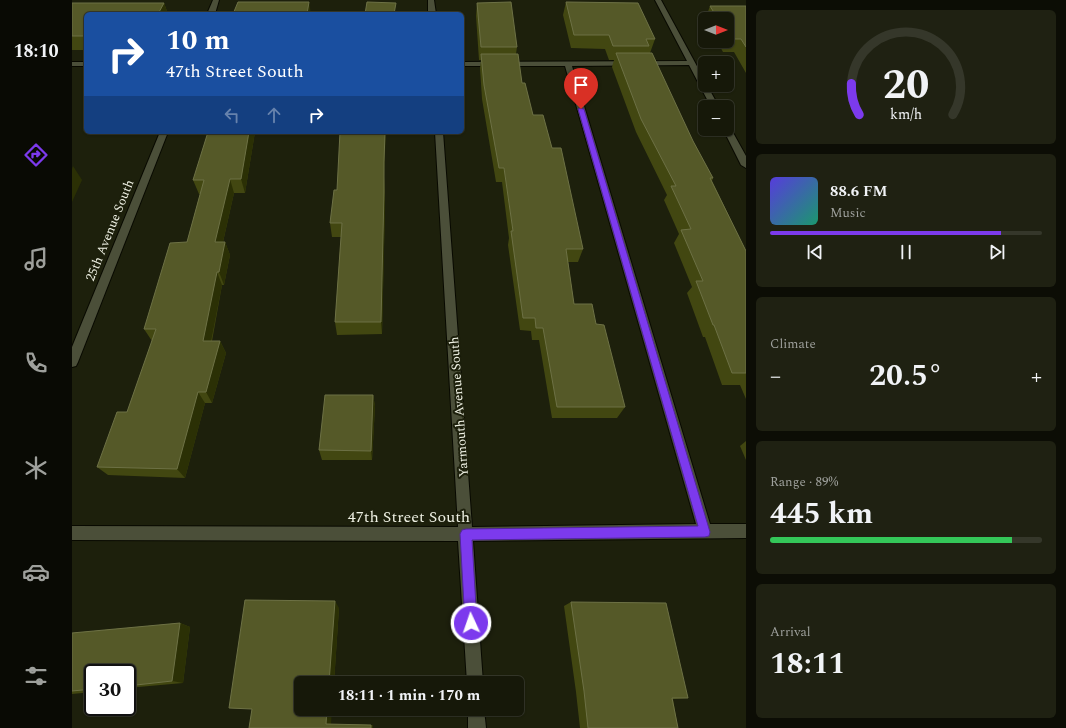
<!DOCTYPE html>
<html lang="en">
<head>
<meta charset="utf-8">
<style>
  :root { --surface:#161809; --page:#1f2112; --text:#f1f3f6; --muted:#9ea09c; --line:#35372a; --accent:#7c3aed }
  body { margin:0; font-family:Spectral,serif; background:var(--page); color:var(--text); height:100vh; display:flex; flex-direction:column; font-size:15px; white-space:nowrap }
  * { box-sizing:border-box; margin:0 }
  p { font-size:13px; color:var(--muted) }
  .icon { flex:none; width:22px; height:22px; fill:none; stroke:currentColor; stroke-width:2; stroke-linecap:round; stroke-linejoin:round }
  .map { position:relative; flex:1; overflow:hidden }
  .side { display:flex; flex-direction:column; gap:10px; padding:10px; background:#0c0d05; width:320px }
  .side>* { flex:none }
  .top-card { position:absolute; left:12px; top:12px; width:380px; height:122px; border-radius:6px; box-shadow:0 1px 3px #0004,0 0 0 1px var(--line); background:#1a4fa0; color:#fff; overflow:hidden }
  .needle { width:26px; rotate:90deg }
  .buttons { position:absolute; left:626px; top:12px; display:grid; gap:8px }
  .buttons a { display:grid; place-items:center; width:36px; height:36px; border-radius:6px; background:var(--surface); box-shadow:0 1px 3px #0004,0 0 0 1px var(--line); font-size:20px }
  .speed { position:absolute; left:12px; top:664px; display:flex; gap:8px; font-size:20px; font-weight:700; text-align:center }
  .speed>* { display:grid; place-content:center; width:52px; height:52px; border-radius:50%; background:var(--surface); box-shadow:0 1px 3px #0004,0 0 0 1px var(--line); line-height:1 }
  .speed .limit { border:2px solid #111; border-radius:6px; background:#fff; color:#111 }
  .pin { position:absolute; display:grid; place-items:center; width:34px; height:34px; color:#fff; margin:-41px -17px; border-radius:50% 50% 50% 0; rotate:-45deg; box-shadow:0 0 4px #0007 }
  .pin .icon { rotate:45deg }
  .me { position:absolute; width:44px; margin:-22px; rotate:357deg; stroke-linejoin:round; filter:drop-shadow(0 0 3px #0008) }
  .turn { display:flex; align-items:center; gap:14px; height:84px; padding:0 16px; font-size:18px }
  .turn .icon { width:52px; height:52px; stroke-width:2.5 }
  .turn b { display:block; font-size:28px; line-height:34px }
  .lanes { display:flex; align-items:center; height:38px; padding:0 16px; background:#0003; justify-content:center; gap:20px; direction:ltr }
  .lanes .off { opacity:.35 }
  .big { font-size:30px; font-weight:700; line-height:1.1 }
  .side .tile { flex:1; display:flex; flex-direction:column; justify-content:center; gap:6px; min-width:0; padding:0 14px; border-radius:6px; background:var(--page) }
  .side .dial { align-items:center; gap:0 }
  .dial svg { height:104px; overflow:visible; fill:none; stroke:var(--line); stroke-width:7; stroke-linecap:round; text-anchor:middle }
  .dial text { fill:var(--text); stroke:none }
  .song { display:flex; align-items:center; gap:12px }
  .cover { width:48px; height:48px; border-radius:6px; background:linear-gradient(135deg,hsl(250 70% 55%),hsl(160 70% 35%)) }
  .played { height:4px; border-radius:2px; background:linear-gradient(90deg,var(--accent) 85%,var(--line) 85%) }
  .keys { display:flex; justify-content:space-around; direction:ltr }
  .heat { display:flex; justify-content:space-between; align-items:center; font-size:22px; direction:ltr }
  .charge { height:6px; border-radius:3px; background:linear-gradient(90deg,#34c759 89%,var(--line) 0) }
  .trip { position:absolute; left:222px; top:676px; width:230px; height:40px; border-radius:6px; background:var(--surface); box-shadow:0 1px 3px #0004,0 0 0 1px var(--line); font-weight:700; line-height:40px; text-align:center }
  main { display:flex; flex:1; min-height:0 }
  .tab-bar { display:flex; flex-direction:column; width:72px; justify-content:space-around; align-items:center; background:#090a04; color:var(--muted) }
  .tab-bar .icon { width:28px; height:28px }
  .tab-bar .on { color:var(--accent) }
  .tab-bar b { font-size:18px; color:var(--text) }
  .map>svg:first-child { display:block }
  .lines { fill:none; stroke-linecap:round; stroke-linejoin:round }
  .minor-casing { stroke:#080900; stroke-width:2 }
  .minor { fill:#4b4f39; fill-rule:evenodd }
  .wall { fill:#424711 }
  .shaded-wall { fill:#2b3005 }
  .building { fill:#555928; stroke:#6d7145 }
  .route { fill:#7c3aed; stroke:#51269a }
  .labels { text-anchor:middle; stroke-width:4; stroke-linejoin:round; paint-order:stroke }
  .street-label { font-size:13px; fill:#eff1e4; stroke:#1d200c }
  .near-street-label { font-size:16px; fill:#eff1e4; stroke:#1d200c }
</style>
</head>
<body>
<main>
<nav class="tab-bar">
<b>18:10</b>
<svg class="icon on" aria-label="directions" viewBox="0 0 24 24"><path d="M12 3l9 9-9 9-9-9zM9 14v-3h6M13 9l2 2-2 2"/></svg>
<svg class="icon" aria-label="music" viewBox="0 0 24 24"><path d="M9 18V5l10-2v13"/><circle cx="6" cy="18" r="3"/><circle cx="16" cy="16" r="3"/></svg>
<svg class="icon" aria-label="phone" viewBox="0 0 24 24"><path d="M5 4h4l2 5-3 2q2 4 5 5l2-3 5 2v4C11 20 4 13 5 4z"/></svg>
<svg class="icon" aria-label="climate" viewBox="0 0 24 24"><path d="M12 3v18M4 7l16 10M4 17L20 7"/></svg>
<svg class="icon" aria-label="car" viewBox="0 0 24 24"><path d="M5 17H2v-5l4-1 3-4h7l3 4 3 1v5h-3M9 17h6M6 11h13"/><circle cx="7" cy="17" r="2"/><circle cx="17" cy="17" r="2"/></svg>
<svg class="icon" aria-label="filters" viewBox="0 0 24 24"><path d="M4 7h16M4 17h16"/><circle cx="9" cy="7" r="2"/><circle cx="15" cy="17" r="2"/></svg>
</nav>
<div class="map">
<svg width="674" height="728" viewBox="0 0 674 728">
  <rect width="100%" height="100%" fill="#1d200c"/>
  <g class="lines">
    <!-- minor casing -->
    <g class="minor-casing">
      <g id="minor">
        <polygon points="141,0 147,0 143,14 135,14"/>
        <polygon points="356,0 362,0 364,14 356,14"/>
        <polygon points="583,0 589,0 633,81 633,85 635,85 647,107 639,107 617,65 500,66 638,524 674,524 674,538 401,541 411,683 395,683 386,541 0,540 0,526 386,527 363,132 371,132 400,527 624,524 493,66 390,66 390,62 615,61"/>
        <rect x="0" y="62" width="14" height="4"/>
        <polygon points="655,126 659,129 674,156 674,168 669,165 651,129 655,129"/>
        <polygon points="88,132 96,132 6,362 4,366 0,367 0,347"/>
        <polygon points="396,709 412,709 414,728 396,728"/>
      </g>
    </g>
    <!-- minor -->
    <use href="#minor" class="minor"/>
  </g>
  <!-- wall -->
  <g class="wall">
    <polygon points="494,2 583,39 578,53 621,141 641,178 640,181 674,251 674,399 668,385 650,385 633,337 631,337 615,293 620,287 602,243 607,234 592,200 595,195 564,132 540,67 542,60 537,60 533,49 499,48 491,15"/>
    <polygon points="0,3 92,3 96,14 14,14 14,50 0,50"/>
    <polygon points="405,3 445,47 444,54 450,83 461,115 511,249 506,262 496,262 502,304 524,324 553,407 545,418 480,418 467,340 460,340 459,331 448,330 436,245 437,238 430,182 424,182 410,99 408,68 409,60 407,60 404,16"/>
    <polygon points="638,6 674,6 674,73 662,52 651,52 645,41 655,41 655,19 633,19 633,20"/>
    <polygon points="183,132 173,193 162,193 151,242 153,242 158,255 152,285 150,285 140,341 148,341 154,353 140,403 133,403 113,478 36,475 25,467 55,412 80,341 72,329 115,242 128,194 127,194 121,180"/>
    <polygon points="312,176 313,205 310,334 265,335 263,322 269,237 260,237 258,223"/>
    <polygon points="301,395 303,406 300,460 250,460 247,450"/>
    <polygon points="674,441 674,460 668,446"/>
    <polygon points="499,602 616,698 601,699 606,728 508,728 504,692 492,606"/>
    <polygon points="267,608 262,683 229,683 259,724 301,725 301,728 177,728 180,709 157,708"/>
    <polygon points="108,623 118,627 111,683 55,688 55,673 21,673 21,692 0,694 0,633"/>
  </g>
  <!-- shaded-wall -->
  <g class="shaded-wall">
    <polygon points="237,2 239,14 235,14"/>
    <polygon points="92,3 96,14 86,14"/>
    <polygon points="177,132 183,132 173,193 169,179"/>
    <polygon points="313,132 314,132 312,176 313,205 310,334 309,322 312,162"/>
    <polygon points="1,166 10,180 0,202 0,169"/>
    <polygon points="158,179 162,193 148,255 143,242"/>
    <polygon points="153,242 158,255 152,285 147,272"/>
    <polygon points="145,272 150,285 137,352 131,341"/>
    <polygon points="148,341 154,353 140,403 134,392"/>
    <polygon points="126,392 133,403 113,478 105,469"/>
    <polygon points="301,395 303,406 300,460 299,451"/>
    <polygon points="263,601 267,608 262,683 257,683"/>
    <polygon points="108,623 118,627 111,683 100,681"/>
    <polygon points="255,709 260,709 259,724 254,724"/>
    <rect x="299" y="725" width="2" height="3"/>
  </g>
  <!-- building -->
  <g class="building">
    <polygon points="166,2 237,2 235,14 161,14"/>
    <polygon points="295,2 324,3 322,14 293,14"/>
    <polygon points="439,2 445,47 409,47 405,3"/>
    <polygon points="494,2 566,3 583,39 574,39 577,46 541,46 537,35 502,35"/>
    <polygon points="0,3 92,3 86,14 14,14 14,36 0,36"/>
    <polygon points="638,6 674,6 674,47 669,39 658,39 655,34 655,19 646,19"/>
    <polygon points="544,53 580,53 621,141 641,178 638,178 674,251 674,373 660,373 642,325 641,325 624,281 631,281 609,230 619,229 599,186 604,186 569,119"/>
    <polygon points="409,54 446,54 450,83 453,83 461,115 471,115 480,148 489,148 511,249 494,249 502,304 520,304 524,324 532,325 553,407 485,407 471,328 464,328 463,318 451,318 439,231 441,231 432,168 427,168 412,85"/>
    <polygon points="136,132 177,132 169,179 158,179 143,242 153,242 147,272 145,272 131,341 148,341 134,392 126,392 105,469 25,467 45,412 55,412 84,329 72,329 98,243 115,242 132,180 121,180"/>
    <polygon points="268,132 313,132 312,162 312,192 309,322 263,322 270,223 258,223 262,190 265,190"/>
    <polygon points="253,395 301,395 299,451 247,450"/>
    <polygon points="173,600 263,601 257,683 229,683 229,709 255,709 254,724 299,725 299,728 177,728 180,709 157,708"/>
    <polygon points="499,602 594,603 616,698 600,698 606,728 516,728 512,691"/>
    <polygon points="108,623 100,681 55,686 55,673 21,673 21,689 0,691 0,633"/>
  </g>
  <!-- route -->
  <polygon class="route" points="507,108 512,109 638,532 637,536 633,537 400,540 405,623 403,628 399,629 395,628 393,623 388,534 390,530 394,529 626,526 506,109"/>
  <g class="labels">
    <!-- street labels -->
    <g class="street-label">
      <text transform="translate(37 230) rotate(-68)" y="5">25th Avenue South</text>
      <text transform="translate(386 407) rotate(-94)" y="5">Yarmouth Avenue South</text>
    </g>
    <!-- near-street labels -->
    <g class="near-street-label">
      <text x="337" y="522">47th Street South</text>
    </g>
  </g>
</svg>
<div class="buttons">
<a><svg class="needle" viewBox="-14 -14 28 28"><path d="M0-13l5 13h-10z" fill="#e53935"/><path d="M0 13l5-13h-10z" fill="#9ea09c"/></svg></a>
<a>+</a>
<a>−</a>
</div>
<div class="speed"><div class="limit">30</div></div>
<div class="pin" style="left:509px;top:109px;background:#d93025"><svg class="icon" aria-label="arrive" viewBox="0 0 24 24"><path d="M6 21V4h12l-3 4 3 4H6"/></svg></div>
<svg class="me" style="left:399px;top:623px" viewBox="-20 -20 40 40"><circle r="17" fill="#7c3aed" stroke="#fff" stroke-width="3"/><path d="M0-11L8 9 0 5-8 9z" fill="#fff"/></svg>
<div class="trip">18:11 · 1 min · 170 m</div>
<div class="top-card">
<div class="turn"><svg class="icon" aria-label="right" viewBox="0 0 24 24"><path d="M7 20v-9h11M14 6l5 5-5 5"/></svg><div><b>10 m</b>47th Street South</div></div>
<div class="lanes"><svg class="icon off" aria-label="left" viewBox="0 0 24 24"><path d="M17 20v-9H6M10 6l-5 5 5 5"/></svg><svg class="icon off" aria-label="ahead" viewBox="0 0 24 24"><path d="M12 20V5M6 11l6-6 6 6"/></svg><svg class="icon" aria-label="right" viewBox="0 0 24 24"><path d="M7 20v-9h11M14 6l5 5-5 5"/></svg></div>
</div>
</div>
<section class="side">
<div class="tile dial"><svg viewBox="0 0 100 80">
<path d="M14 69A42 42 0 1 1 86 69"/>
<path d="M14 69A42 42 0 0 1 8 45" stroke="#7c3aed"/>
<text x="50" y="56" font-size="32" font-weight="700">20</text>
<text x="50" y="72" font-size="11">km/h</text>
</svg></div>
<div class="tile">
<div class="song"><i class="cover"></i><div><b>88.6 FM</b><p>Music</p></div></div>
<div class="played"></div>
<div class="keys"><svg class="icon" aria-label="previous" viewBox="0 0 24 24"><path d="M18 5L8 12l10 7zM5 5v14"/></svg><svg class="icon" aria-label="pause" viewBox="0 0 24 24"><path d="M8 5v14M16 5v14"/></svg><svg class="icon" aria-label="next" viewBox="0 0 24 24"><path d="M6 5l10 7-10 7zM19 5v14"/></svg></div>
</div>
<div class="tile"><p>Climate</p>
<div class="heat"><a>−</a><b class="big">20.5°</b><a>+</a></div>
</div>
<div class="tile"><p>Range · 89%</p><b class="big">445 km</b><div class="charge"></div></div>
<div class="tile"><p>Arrival</p><b class="big">18:11</b></div>
</section>
</main>
</body>
</html>
